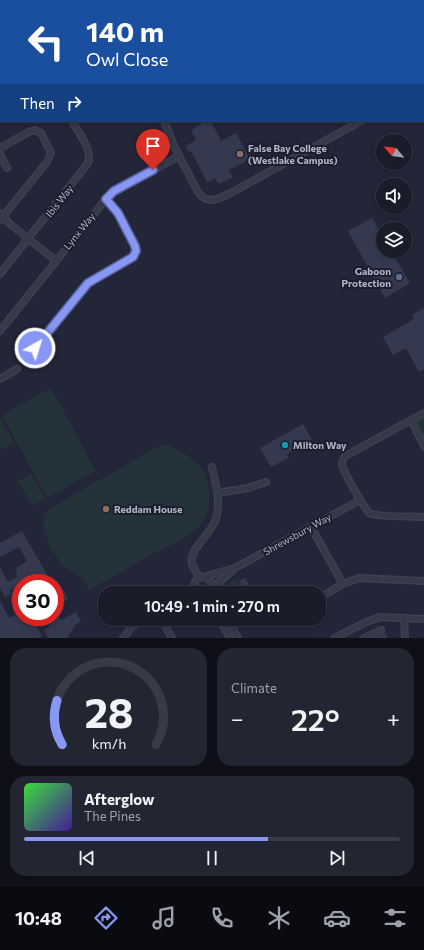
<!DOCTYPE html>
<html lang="en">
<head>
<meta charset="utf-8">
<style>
  :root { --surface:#1a1c2a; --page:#232532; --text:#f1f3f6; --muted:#9fa1a8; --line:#383a47; --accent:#8797f3 }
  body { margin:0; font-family:Commissioner,sans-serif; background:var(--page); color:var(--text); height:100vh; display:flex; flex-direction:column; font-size:15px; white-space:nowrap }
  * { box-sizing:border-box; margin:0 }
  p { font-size:13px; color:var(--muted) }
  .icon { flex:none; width:22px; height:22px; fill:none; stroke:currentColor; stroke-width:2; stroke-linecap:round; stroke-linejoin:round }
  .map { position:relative; height:638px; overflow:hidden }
  .sheet { display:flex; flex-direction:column; gap:10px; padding:10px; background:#0e0f17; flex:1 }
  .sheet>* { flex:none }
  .hud { position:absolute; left:0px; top:0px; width:424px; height:122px; box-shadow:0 2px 6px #0003,0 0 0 1px var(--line); background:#1a4fa0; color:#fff; overflow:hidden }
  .needle { width:26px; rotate:299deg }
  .tools { position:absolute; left:376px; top:134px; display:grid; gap:8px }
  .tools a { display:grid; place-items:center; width:36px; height:36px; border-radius:50%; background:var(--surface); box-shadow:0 2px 6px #0003,0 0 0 1px var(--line); font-size:20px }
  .speed { position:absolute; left:12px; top:574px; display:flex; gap:8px; font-size:20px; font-weight:700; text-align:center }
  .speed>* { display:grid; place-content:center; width:52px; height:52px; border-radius:50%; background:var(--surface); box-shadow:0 2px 6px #0003,0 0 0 1px var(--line); line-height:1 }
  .speed .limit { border:6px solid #d22; background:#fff; color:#111 }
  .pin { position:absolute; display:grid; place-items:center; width:34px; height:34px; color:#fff; margin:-41px -17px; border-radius:50% 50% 50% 0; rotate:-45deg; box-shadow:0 0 4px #0007 }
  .pin .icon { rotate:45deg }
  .me { position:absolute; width:44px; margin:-22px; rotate:39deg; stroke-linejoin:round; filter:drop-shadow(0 0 3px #0008) }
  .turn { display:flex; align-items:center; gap:14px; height:84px; padding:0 20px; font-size:18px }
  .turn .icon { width:52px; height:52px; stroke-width:2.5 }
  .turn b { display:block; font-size:28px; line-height:34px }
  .then { display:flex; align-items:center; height:38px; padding:0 20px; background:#0003; gap:8px; font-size:15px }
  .big { font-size:30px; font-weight:600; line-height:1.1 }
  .sheet .card { flex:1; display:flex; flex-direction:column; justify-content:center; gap:6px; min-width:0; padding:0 14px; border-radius:16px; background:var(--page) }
  .sheet .dial { align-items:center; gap:0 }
  .dial svg { height:104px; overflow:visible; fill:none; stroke:var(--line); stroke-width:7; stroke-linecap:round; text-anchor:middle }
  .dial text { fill:var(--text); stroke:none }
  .song { display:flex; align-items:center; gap:12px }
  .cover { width:48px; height:48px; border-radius:6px; background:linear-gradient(135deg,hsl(120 70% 55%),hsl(260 70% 35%)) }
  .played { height:4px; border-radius:2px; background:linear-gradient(90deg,var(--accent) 65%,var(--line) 65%) }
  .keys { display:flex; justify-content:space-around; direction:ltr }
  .heat { display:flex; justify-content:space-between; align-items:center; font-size:22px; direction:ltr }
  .sheet .tiles { flex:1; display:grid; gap:10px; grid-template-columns:1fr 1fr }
  .card:last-child { grid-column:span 2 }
  .trip { position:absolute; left:98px; top:586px; width:228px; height:40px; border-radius:16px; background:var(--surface); box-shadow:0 2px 6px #0003,0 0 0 1px var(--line); font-weight:600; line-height:40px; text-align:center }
  .menu { display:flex; height:64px; justify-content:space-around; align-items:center; background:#0a0b11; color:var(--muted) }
  .menu .icon { width:28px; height:28px }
  .menu .active { color:var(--accent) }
  .menu b { font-size:18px; color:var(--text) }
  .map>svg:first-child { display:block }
  .green { fill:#243239 }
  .building { fill:#34394f }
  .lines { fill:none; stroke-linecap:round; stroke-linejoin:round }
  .street-casing { stroke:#3f4252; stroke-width:8 }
  .street { stroke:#353948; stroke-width:5.5 }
  .route-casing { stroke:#58629e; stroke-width:10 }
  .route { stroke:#8797f3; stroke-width:7 }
  .education-dot { fill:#8d6e63; stroke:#1b1e2d; stroke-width:1.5 }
  .service-dot { fill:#5c6f8a; stroke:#1b1e2d; stroke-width:1.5 }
  .culture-dot { fill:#0f9aa8; stroke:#1b1e2d; stroke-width:1.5 }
  .labels { text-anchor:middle; stroke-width:4; stroke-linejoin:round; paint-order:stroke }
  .poi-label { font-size:10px; font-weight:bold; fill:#b0b3c5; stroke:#1b1e2d; text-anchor:start }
  .street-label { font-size:10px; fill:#b0b3c5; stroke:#1b1e2d }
</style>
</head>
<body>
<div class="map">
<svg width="424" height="638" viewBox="0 0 424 638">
  <rect width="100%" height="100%" fill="#222638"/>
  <!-- green -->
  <g class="green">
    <polygon points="51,388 96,471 47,498 2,415"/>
    <polygon points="424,413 424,446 411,420"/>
    <polygon points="0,418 14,442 2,450 0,447"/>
    <path d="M167,445C189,455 202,461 208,485C211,496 209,511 203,521C193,537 170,545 153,554C132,566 110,578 89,590L83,579L62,565L51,549L43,529L44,515L50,508L159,446Z"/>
    <polygon points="31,474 45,499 32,506 18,481"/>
    <polygon points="236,579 241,590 237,592 235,590 230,592 228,590 231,582"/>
    <polygon points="38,617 48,617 45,619 47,622 38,627 37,626 31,629 19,628"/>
  </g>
  <!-- building -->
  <g class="building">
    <polygon points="211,121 221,141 236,133 250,159 229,170 233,177 219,184 215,178 207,182 191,151 189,152 186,146 196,140 191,130 205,122 206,124"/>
    <polygon points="372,218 383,237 383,251 391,251 410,283 385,298 348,231"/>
    <polygon points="424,308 424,369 419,372 406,348 393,355 383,337 414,319 412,315"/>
    <polygon points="303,424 312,440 287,454 289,458 271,467 260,448"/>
    <polygon points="22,531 52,583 21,583 21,584 10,590 12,593 5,597 0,588 0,567 8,582 18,576 15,572 17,571 16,568 27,561 19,547 0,557 0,543"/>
    <polygon points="245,578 252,590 250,591 252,593 242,593 240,588 242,586 239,581"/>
    <polygon points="64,590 68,599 55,607 55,595"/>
    <polygon points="0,601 9,618 21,611 21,617 31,617 42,636 38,638 0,638"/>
    <polygon points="55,608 61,620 76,612 81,622 76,624 67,638 48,638 44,629 50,626 45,617 55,617"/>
    <polygon points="384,632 388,638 374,638 383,634"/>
  </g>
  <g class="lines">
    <!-- street casing -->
    <g class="street-casing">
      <g id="street">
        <polyline points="98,0 98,1"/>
        <polyline points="186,0 187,1"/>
        <polyline points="369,0 369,1"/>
        <polyline points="231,1 232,0"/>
        <polyline points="0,3 1,5"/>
        <polyline points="0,67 1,67"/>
        <polyline points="423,99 424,101"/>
        <polyline points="0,109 1,108"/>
        <path d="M164,121L175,148L198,192C209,208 224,196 238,189L361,121"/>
        <polyline points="0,148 29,132 35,130 41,133 51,153 47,162 0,220"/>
        <polyline points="0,154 7,168"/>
        <polyline points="0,213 10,224 55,260"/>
        <path d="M0,274L88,163C93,150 78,132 72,121"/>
        <polyline points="0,331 110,194 179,156"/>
        <polyline points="35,348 88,283 133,257 137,251 135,246 118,213 106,199"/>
        <polyline points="0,379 17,369"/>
        <path d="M424,413L349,454C345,456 342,459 342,464C343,471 365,511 371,514C382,517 411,516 424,517"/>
        <polyline points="411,420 424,446"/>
        <polyline points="218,493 248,488 266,482"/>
        <polyline points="311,527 343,584"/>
        <polyline points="203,577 235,568 360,500"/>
        <path d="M200,578C197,573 194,569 192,564C188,550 212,533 216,519C221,501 216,485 212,467"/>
        <polyline points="211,586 217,584 233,570"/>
        <path d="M198,593C193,589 193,584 197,579C203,576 207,577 211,582V588L207,593"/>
        <polyline points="319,598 343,584 359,578 424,581"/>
        <polyline points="404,618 405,638"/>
        <polyline points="161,619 172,638"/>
        <polyline points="219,619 230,638"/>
        <polyline points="228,619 238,638"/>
        <polyline points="278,621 282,619"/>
        <polyline points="123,638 132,627 142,619"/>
        <polyline points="334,638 366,622 380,617 424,619"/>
        <polyline points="364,638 381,630"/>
      </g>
    </g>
    <!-- street -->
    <use href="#street" class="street"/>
  </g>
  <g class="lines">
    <!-- route casing -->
    <g class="route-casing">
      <polyline id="route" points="35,348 88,283 133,257 136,251 135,246 118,213 106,199 114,191 153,170"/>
    </g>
    <!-- route -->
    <use href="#route" class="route"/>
  </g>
  <!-- markers -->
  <g class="education-dot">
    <circle cx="240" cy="154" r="4"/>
    <circle cx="106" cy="509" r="4"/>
  </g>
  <circle class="service-dot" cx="399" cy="277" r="4"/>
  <circle class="culture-dot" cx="285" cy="445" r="4"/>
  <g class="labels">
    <!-- poi labels -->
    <g class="poi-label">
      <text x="248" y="152">False Bay College<tspan x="248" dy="12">(Westlake Campus)</tspan></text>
      <text x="391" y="275" text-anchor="end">Gaboon<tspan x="391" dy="12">Protection</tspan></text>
      <text x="293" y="449">Milton Way</text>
      <text x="114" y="513">Reddam House</text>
    </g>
    <!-- street labels -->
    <g class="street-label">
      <text transform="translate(59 201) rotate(-52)" y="4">Ibis Way</text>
      <text transform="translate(79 231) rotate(-51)" y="4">Lynx Way</text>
      <text transform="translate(297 534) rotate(-29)" y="4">Shrewsbury Way</text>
    </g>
  </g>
</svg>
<div class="tools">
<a><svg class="needle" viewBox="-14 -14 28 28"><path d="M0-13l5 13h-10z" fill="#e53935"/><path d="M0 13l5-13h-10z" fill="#9fa1a8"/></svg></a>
<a><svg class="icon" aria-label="sound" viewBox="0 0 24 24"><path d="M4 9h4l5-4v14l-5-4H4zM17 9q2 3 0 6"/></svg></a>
<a><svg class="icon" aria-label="layers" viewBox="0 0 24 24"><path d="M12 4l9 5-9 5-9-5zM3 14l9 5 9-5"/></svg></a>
</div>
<div class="speed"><div class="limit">30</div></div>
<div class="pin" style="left:153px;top:170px;background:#d93025"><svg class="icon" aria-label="arrive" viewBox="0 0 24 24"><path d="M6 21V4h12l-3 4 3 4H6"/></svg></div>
<svg class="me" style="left:35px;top:348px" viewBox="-20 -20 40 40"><circle r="17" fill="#8797f3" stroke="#fff" stroke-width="3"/><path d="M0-11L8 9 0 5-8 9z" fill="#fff"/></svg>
<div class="trip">10:49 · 1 min · 270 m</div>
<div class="hud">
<div class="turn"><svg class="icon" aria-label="left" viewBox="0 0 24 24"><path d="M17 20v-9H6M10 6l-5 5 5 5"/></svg><div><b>140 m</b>Owl Close</div></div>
<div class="then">Then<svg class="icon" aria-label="right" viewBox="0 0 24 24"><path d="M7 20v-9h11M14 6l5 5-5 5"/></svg></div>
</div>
</div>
<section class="sheet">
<div class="tiles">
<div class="card dial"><svg viewBox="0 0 100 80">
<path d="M14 69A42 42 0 1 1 86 69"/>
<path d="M14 69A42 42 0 0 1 10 35" stroke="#8797f3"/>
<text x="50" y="56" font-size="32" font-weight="700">28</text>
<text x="50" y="72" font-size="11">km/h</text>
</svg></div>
<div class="card"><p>Climate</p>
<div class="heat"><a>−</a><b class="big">22°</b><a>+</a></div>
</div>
<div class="card">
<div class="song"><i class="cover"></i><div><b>Afterglow</b><p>The Pines</p></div></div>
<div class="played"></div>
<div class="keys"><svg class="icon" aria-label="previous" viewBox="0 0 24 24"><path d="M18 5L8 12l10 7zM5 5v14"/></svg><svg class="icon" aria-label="pause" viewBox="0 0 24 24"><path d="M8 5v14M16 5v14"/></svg><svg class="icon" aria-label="next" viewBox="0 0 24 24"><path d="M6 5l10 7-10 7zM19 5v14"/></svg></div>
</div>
</div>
</section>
<nav class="menu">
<b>10:48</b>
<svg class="icon active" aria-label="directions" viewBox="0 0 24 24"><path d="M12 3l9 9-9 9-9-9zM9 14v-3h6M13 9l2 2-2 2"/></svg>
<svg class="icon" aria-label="music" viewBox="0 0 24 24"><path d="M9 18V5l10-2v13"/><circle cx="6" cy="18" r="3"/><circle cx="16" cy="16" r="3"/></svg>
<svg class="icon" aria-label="phone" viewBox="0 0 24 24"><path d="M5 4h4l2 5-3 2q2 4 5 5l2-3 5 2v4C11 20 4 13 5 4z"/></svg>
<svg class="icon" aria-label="climate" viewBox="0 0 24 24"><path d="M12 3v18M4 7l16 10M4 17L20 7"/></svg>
<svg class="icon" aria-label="car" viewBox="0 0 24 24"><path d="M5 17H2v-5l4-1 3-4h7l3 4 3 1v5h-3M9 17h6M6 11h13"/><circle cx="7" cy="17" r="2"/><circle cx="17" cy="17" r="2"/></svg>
<svg class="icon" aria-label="filters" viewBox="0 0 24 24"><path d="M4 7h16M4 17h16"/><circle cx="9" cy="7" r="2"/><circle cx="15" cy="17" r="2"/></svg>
</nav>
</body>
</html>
